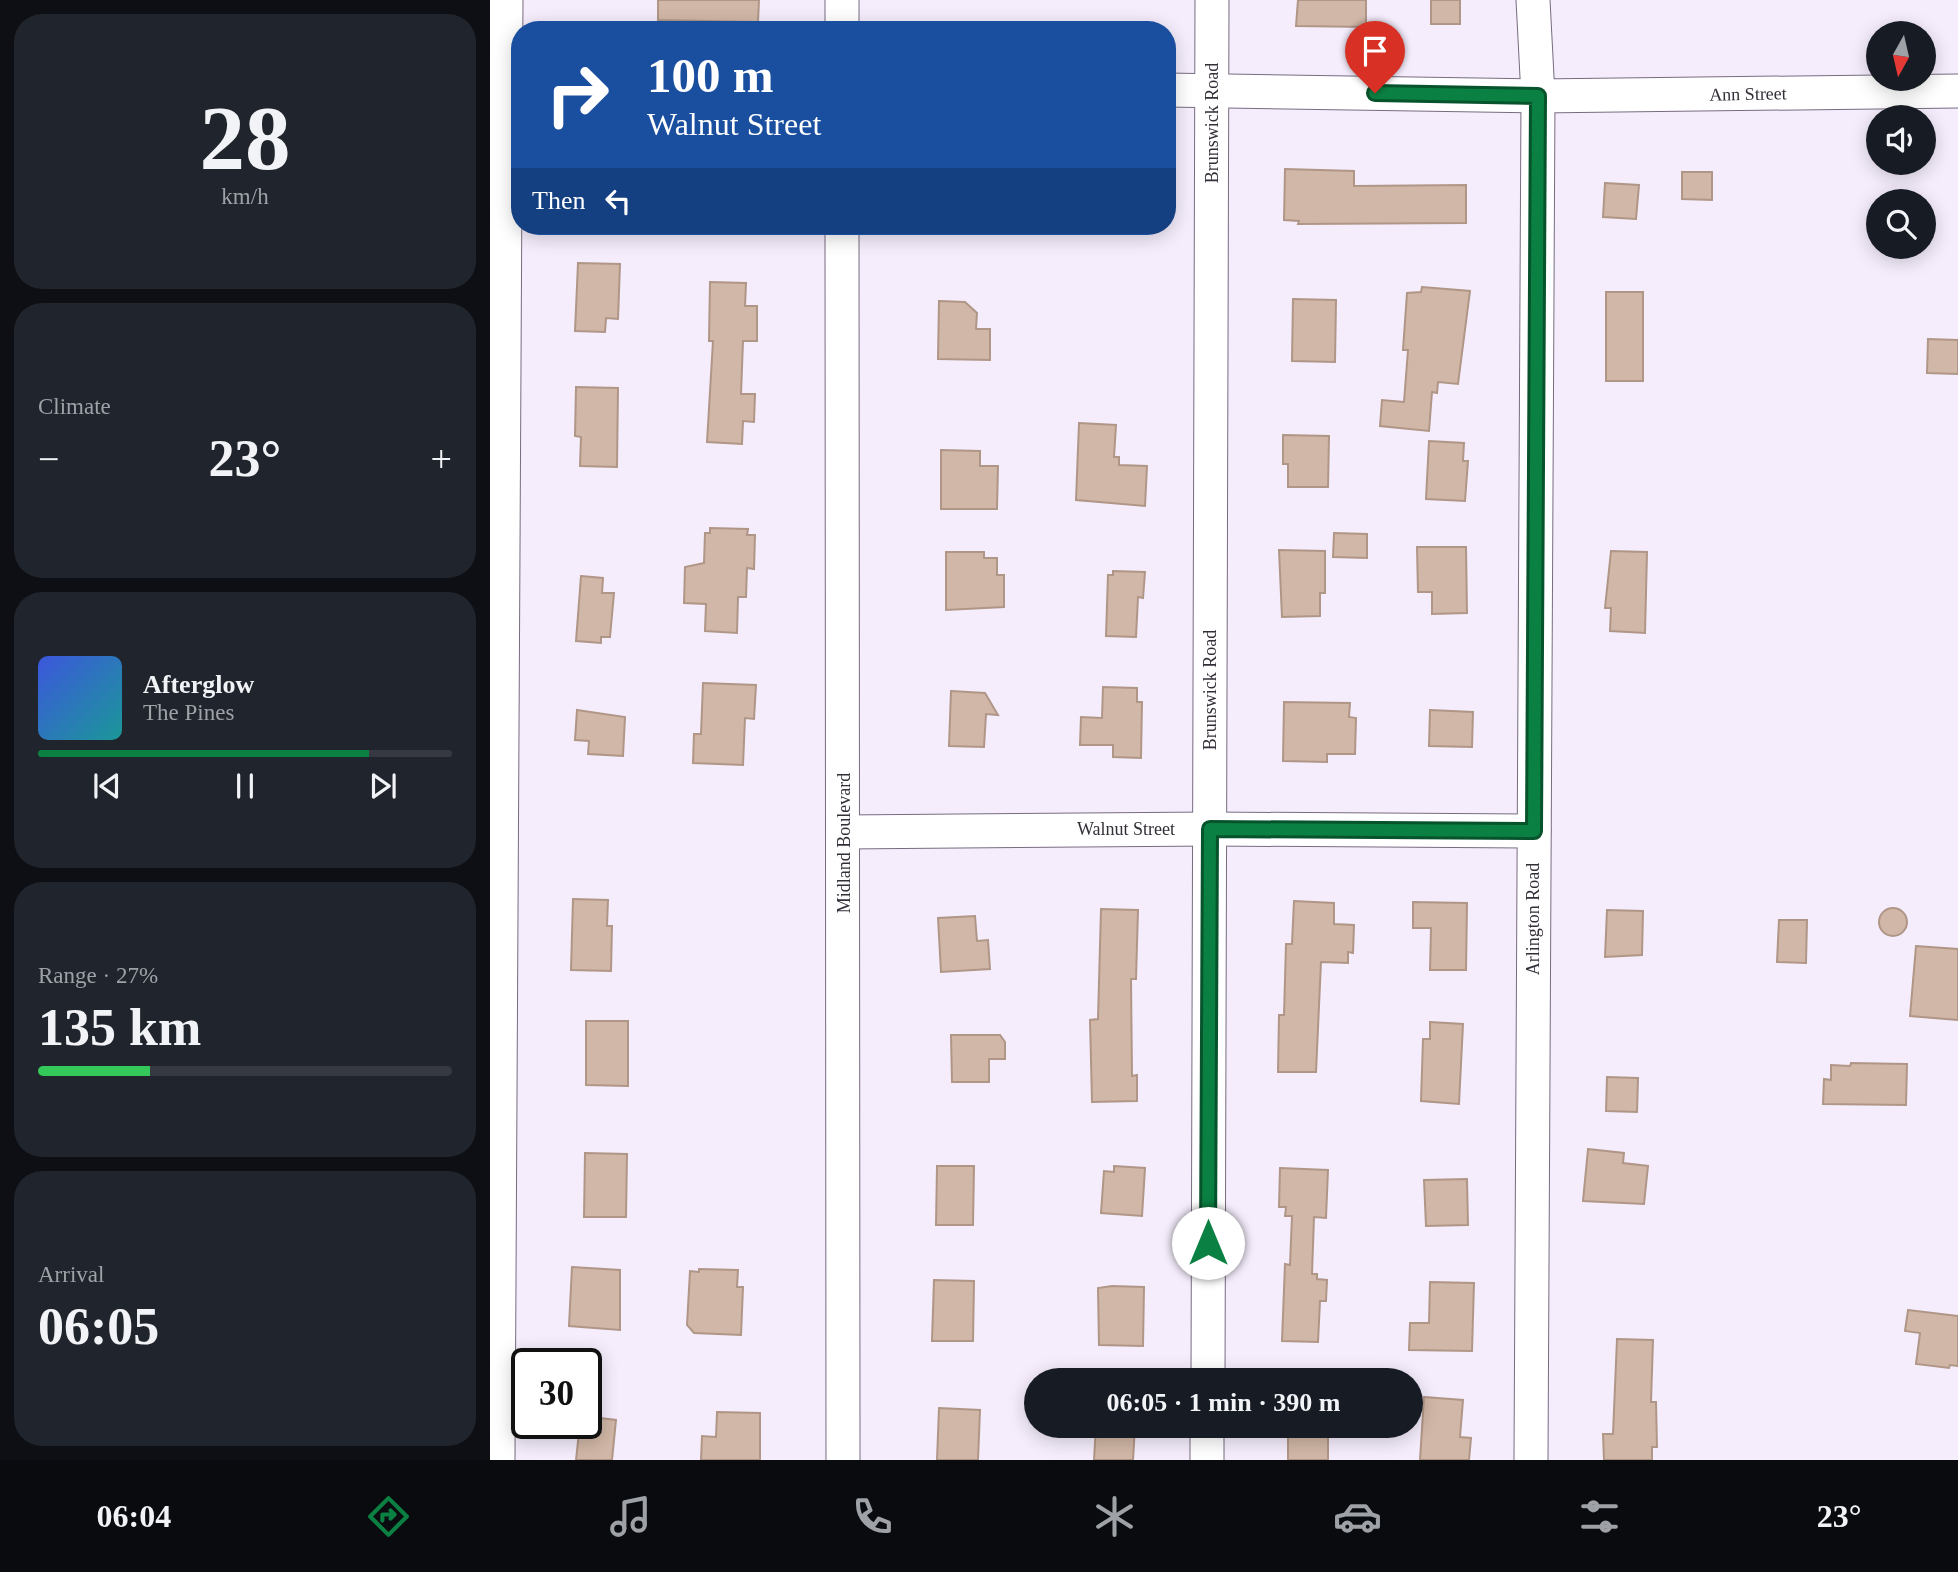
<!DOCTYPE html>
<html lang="en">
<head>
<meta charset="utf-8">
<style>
  :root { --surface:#171b24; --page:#20242c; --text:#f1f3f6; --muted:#9ea1a6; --line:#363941; --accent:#0b8043 }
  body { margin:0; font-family:"Times New Roman",serif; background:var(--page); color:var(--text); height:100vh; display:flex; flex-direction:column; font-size:26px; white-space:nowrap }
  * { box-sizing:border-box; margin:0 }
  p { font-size:23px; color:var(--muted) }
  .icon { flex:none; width:38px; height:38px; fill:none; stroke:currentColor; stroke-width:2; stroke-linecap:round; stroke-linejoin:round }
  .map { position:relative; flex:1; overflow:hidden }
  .sheet { display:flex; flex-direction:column; gap:14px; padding:14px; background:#0d0f14; width:490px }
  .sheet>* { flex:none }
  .guide { position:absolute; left:21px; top:21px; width:665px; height:214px; border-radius:28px; box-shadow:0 4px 18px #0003; background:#1a4fa0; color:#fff; overflow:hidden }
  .needle { width:46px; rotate:188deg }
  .tools { position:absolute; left:1376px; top:21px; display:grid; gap:14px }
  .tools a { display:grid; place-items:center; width:70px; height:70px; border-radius:50%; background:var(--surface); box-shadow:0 4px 18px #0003; font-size:35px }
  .speed { position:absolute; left:21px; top:1348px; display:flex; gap:14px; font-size:35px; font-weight:700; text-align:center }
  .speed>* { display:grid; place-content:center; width:91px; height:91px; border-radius:50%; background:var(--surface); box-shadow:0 4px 18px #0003; line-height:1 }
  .speed .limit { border:4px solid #111; border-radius:10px; background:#fff; color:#111 }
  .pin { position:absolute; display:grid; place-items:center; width:60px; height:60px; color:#fff; margin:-72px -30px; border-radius:50% 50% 50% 0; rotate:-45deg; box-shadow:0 0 7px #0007 }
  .pin .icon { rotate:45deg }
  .me { position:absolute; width:77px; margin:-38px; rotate:0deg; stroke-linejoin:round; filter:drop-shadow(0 0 5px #0008) }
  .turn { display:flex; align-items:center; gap:24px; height:147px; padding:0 21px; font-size:32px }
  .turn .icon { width:91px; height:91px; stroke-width:2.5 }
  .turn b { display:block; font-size:49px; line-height:60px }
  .then { display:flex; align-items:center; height:66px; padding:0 21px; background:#0003; gap:14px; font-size:26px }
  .big { font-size:52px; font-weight:600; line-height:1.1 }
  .sheet .card { flex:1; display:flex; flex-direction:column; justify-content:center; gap:10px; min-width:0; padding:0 24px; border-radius:28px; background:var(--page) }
  .sheet .dial { align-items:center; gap:0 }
  .dial b { font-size:91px; line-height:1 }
  .song { display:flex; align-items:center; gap:21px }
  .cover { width:84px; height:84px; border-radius:10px; background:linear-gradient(135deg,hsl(230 70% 55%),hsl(180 70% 35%)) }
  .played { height:7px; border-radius:4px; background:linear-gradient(90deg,var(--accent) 80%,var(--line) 80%) }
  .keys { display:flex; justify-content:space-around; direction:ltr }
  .heat { display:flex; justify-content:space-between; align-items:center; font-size:38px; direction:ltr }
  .charge { height:10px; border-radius:5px; background:linear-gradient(90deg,#34c759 27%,var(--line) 0) }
  .trip { position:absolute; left:534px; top:1368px; width:399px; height:70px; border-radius:35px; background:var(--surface); box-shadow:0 4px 18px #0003; font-weight:600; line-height:70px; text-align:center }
  .menu { display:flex; height:112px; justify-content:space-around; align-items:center; background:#090b0e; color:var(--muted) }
  .menu .icon { width:49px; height:49px }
  .menu .active { color:var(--accent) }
  .menu b { font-size:32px; color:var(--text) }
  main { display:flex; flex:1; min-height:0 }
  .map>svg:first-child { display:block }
  .building { fill:#d1b7a7; stroke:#b09687; stroke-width:2 }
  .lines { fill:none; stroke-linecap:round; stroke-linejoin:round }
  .street-casing { stroke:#776b81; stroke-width:35 }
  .street { stroke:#fff; stroke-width:33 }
  .route-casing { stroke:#07532c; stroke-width:18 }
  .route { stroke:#0b8043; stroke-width:12 }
  .labels { text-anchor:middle; stroke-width:5; stroke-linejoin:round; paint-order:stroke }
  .street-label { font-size:18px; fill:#332e38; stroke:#fefefe }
</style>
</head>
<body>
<main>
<section class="sheet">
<div class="card dial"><b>28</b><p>km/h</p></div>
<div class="card"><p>Climate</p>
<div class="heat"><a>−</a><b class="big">23°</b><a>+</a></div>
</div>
<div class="card">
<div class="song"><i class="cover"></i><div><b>Afterglow</b><p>The Pines</p></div></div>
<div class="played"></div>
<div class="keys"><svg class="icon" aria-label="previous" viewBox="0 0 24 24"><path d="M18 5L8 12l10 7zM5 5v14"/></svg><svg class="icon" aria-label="pause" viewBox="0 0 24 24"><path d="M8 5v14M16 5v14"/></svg><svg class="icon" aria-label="next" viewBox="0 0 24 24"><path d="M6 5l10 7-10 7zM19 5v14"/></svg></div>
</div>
<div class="card"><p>Range · 27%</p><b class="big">135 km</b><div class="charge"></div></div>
<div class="card"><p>Arrival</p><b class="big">06:05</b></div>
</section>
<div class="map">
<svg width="1468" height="1460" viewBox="0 0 1468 1460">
  <rect width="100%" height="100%" fill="#f5edfc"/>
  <!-- building -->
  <g class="building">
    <polygon points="168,0 269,0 268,22 168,20"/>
    <polygon points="808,0 876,0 876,27 806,26"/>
    <rect x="941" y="0" width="29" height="24"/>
    <polygon points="795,169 864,171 864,186 976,185 976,223 808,224 809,221 794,220"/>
    <polygon points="1192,172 1222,172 1222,200 1192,199"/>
    <polygon points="1115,183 1149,185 1146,219 1113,217"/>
    <polygon points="88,263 130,264 128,319 116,318 115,332 85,331"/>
    <polygon points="220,282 256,283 255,306 267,306 267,341 253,341 251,394 265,394 264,422 253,421 252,444 217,442 223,341 219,341"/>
    <polygon points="932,287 980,291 968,384 948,382 947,393 942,392 939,431 890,426 892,400 914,402 918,350 913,350 917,293 931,292"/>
    <rect x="1116" y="292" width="37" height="89"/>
    <polygon points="803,299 846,300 845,362 802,361"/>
    <polygon points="449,301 475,302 487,313 486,329 500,329 500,360 448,359"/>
    <polygon points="1438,339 1468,340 1468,374 1437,373"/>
    <polygon points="86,387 128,388 127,467 90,466 91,437 85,436"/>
    <polygon points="589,423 626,425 624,457 629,457 629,465 657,466 655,506 586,500"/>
    <polygon points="793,435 839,436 838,487 798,487 798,464 793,464"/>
    <polygon points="939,441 974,443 973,461 978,461 975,501 936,499"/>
    <polygon points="451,450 490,451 490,466 508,466 507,509 451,509"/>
    <polygon points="220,528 258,529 257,535 265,535 264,569 257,568 256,597 248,597 247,633 215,631 216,604 194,603 195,567 214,563 215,533 220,533"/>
    <polygon points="844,533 877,534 877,558 843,557"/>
    <polygon points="927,547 976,547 977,613 942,614 942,592 928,592"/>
    <polygon points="789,550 835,551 835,593 830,593 830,616 792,617"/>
    <polygon points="1121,551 1157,552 1155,633 1120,631 1121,608 1115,608"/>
    <polygon points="456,552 494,552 494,558 507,558 507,575 514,575 514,607 456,610"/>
    <polygon points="623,571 655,572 653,598 648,597 646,637 616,636 618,575 623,575"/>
    <polygon points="91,576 113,578 112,593 124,593 120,637 111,637 111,643 86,641"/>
    <polygon points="213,683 266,685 264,719 255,718 253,765 203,763 204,734 211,734"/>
    <polygon points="613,687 647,688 647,702 652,702 651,758 623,757 623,745 590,745 591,717 612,718"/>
    <polygon points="461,691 495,693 508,715 496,714 494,747 459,746"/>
    <polygon points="794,702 860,703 859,717 866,718 865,754 837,754 837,762 793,761"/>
    <polygon points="87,710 135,717 133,756 98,754 99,741 85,740"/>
    <polygon points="940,710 983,712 982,747 939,746"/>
    <polygon points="83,899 118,900 117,926 122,926 121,971 81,970"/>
    <polygon points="804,901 844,903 844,924 864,925 863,953 858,952 858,963 831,962 826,1072 788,1072 789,1015 794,1015 796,944 802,944"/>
    <polygon points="923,902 977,903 976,970 940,970 941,928 923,928"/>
    <circle cx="1403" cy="922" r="14"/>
    <polygon points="611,909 648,910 646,979 641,979 642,1076 647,1075 647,1101 602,1102 600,1020 608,1019"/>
    <polygon points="1117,910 1153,911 1152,955 1115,957"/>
    <polygon points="485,916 487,941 498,940 500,969 451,972 448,918"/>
    <polygon points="1289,920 1317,920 1316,963 1287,962"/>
    <polygon points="1426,946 1468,949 1468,1020 1420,1016"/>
    <polygon points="96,1021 138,1021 138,1086 96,1085"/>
    <polygon points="940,1022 973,1024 969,1104 931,1101 933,1039 940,1039"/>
    <polygon points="461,1035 510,1035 515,1042 515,1059 499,1059 499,1082 462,1082"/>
    <polygon points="1361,1063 1417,1064 1416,1105 1333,1104 1334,1079 1341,1080 1341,1065 1360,1066"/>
    <polygon points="1117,1077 1148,1078 1147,1112 1116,1111"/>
    <polygon points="1098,1149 1134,1153 1133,1163 1158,1166 1154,1204 1093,1201"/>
    <polygon points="95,1153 137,1154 136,1217 94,1217"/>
    <polygon points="447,1166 484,1166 483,1225 446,1225"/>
    <polygon points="624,1166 655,1168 652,1216 611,1213 614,1171 624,1172"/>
    <polygon points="790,1168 838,1170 836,1218 824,1217 822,1274 827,1274 827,1279 837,1280 836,1301 830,1301 828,1342 792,1341 795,1264 800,1265 802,1216 795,1216 796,1207 789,1207"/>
    <polygon points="977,1179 978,1225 936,1226 934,1180"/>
    <polygon points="82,1267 130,1270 130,1330 79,1326"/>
    <polygon points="209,1269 248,1270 247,1287 253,1287 251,1335 204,1333 197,1325 200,1271 209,1272"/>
    <polygon points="444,1280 484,1281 483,1341 442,1341"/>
    <polygon points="940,1282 984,1283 982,1351 919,1350 920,1323 939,1323"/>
    <polygon points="622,1286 654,1287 653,1346 609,1345 608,1288"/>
    <polygon points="1418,1310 1468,1316 1468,1366 1460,1365 1459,1368 1426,1364 1430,1333 1415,1331"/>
    <polygon points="1127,1339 1163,1340 1161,1402 1166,1402 1167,1447 1162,1447 1162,1460 1114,1460 1113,1434 1123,1434"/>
    <polygon points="934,1397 973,1400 970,1437 981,1438 979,1460 930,1460"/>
    <polygon points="449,1408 490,1410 488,1460 447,1460"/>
    <polygon points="227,1412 270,1413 270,1460 211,1460 212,1436 226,1437"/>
    <polygon points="101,1417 126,1420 122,1460 86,1460 90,1423 96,1423 96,1419"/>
    <polygon points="606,1426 645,1426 643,1460 604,1460"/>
    <rect x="798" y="1426" width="40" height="34"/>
  </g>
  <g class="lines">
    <!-- street casing -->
    <g class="street-casing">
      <g id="street">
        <polyline points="352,30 352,0"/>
        <polyline points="677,90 1048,96 1468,91"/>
        <polyline points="352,226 353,1460"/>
        <polyline points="354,832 720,829 1044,831"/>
        <polyline points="718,1381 722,0"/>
        <polyline points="8,1460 16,0"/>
        <polyline points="717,1460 717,1426"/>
        <polyline points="1041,1460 1048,96 1043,0"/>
      </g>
    </g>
    <!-- street -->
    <use href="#street" class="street"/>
  </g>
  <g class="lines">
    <!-- route casing -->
    <g class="route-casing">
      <polyline id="route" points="718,1243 720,829 1044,831 1048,96 885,93"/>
    </g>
    <!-- route -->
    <use href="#route" class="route"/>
  </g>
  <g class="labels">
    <!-- street labels -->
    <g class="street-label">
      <text transform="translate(1258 94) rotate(-1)" y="6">Ann Street</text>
      <text transform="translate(722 123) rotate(-90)" y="6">Brunswick Road</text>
      <text transform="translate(720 690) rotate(-90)" y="6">Brunswick Road</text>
      <text x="636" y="835">Walnut Street</text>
      <text transform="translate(354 843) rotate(-90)" y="6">Midland Boulevard</text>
      <text transform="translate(1043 919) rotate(-90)" y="6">Arlington Road</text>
    </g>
  </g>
</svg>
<div class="tools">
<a><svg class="needle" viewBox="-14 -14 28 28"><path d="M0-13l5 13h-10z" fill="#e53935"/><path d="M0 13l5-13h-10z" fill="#9ea1a6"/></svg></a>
<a><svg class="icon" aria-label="sound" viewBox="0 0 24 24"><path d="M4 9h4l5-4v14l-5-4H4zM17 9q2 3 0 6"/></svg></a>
<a><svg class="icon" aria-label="search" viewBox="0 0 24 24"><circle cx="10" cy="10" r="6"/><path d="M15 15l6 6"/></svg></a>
</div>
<div class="speed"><div class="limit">30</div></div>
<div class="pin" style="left:885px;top:93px;background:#d93025"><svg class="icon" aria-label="arrive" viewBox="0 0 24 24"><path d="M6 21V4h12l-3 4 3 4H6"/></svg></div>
<svg class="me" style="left:718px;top:1243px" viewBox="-20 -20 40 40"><circle r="19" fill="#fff"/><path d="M0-13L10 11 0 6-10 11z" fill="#0b8043"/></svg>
<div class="trip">06:05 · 1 min · 390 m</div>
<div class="guide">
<div class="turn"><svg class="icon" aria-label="right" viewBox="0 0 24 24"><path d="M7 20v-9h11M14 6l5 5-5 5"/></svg><div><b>100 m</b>Walnut Street</div></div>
<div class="then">Then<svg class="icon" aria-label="left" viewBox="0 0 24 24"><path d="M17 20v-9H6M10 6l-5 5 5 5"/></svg></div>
</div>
</div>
</main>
<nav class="menu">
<b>06:04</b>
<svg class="icon active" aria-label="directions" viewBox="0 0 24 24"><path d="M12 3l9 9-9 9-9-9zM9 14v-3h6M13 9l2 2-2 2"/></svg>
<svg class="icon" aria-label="music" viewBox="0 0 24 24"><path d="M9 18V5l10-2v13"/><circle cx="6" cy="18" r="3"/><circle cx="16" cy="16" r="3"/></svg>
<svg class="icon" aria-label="phone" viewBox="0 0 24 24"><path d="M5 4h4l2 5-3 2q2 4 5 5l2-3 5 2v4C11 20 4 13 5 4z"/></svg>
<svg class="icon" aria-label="climate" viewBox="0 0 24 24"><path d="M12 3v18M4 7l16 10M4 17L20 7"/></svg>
<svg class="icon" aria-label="car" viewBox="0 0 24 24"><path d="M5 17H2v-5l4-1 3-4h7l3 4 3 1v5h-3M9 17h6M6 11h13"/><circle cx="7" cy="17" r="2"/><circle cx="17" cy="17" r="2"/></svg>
<svg class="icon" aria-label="filters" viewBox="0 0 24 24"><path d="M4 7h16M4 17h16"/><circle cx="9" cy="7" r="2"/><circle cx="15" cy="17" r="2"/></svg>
<b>23°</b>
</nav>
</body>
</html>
